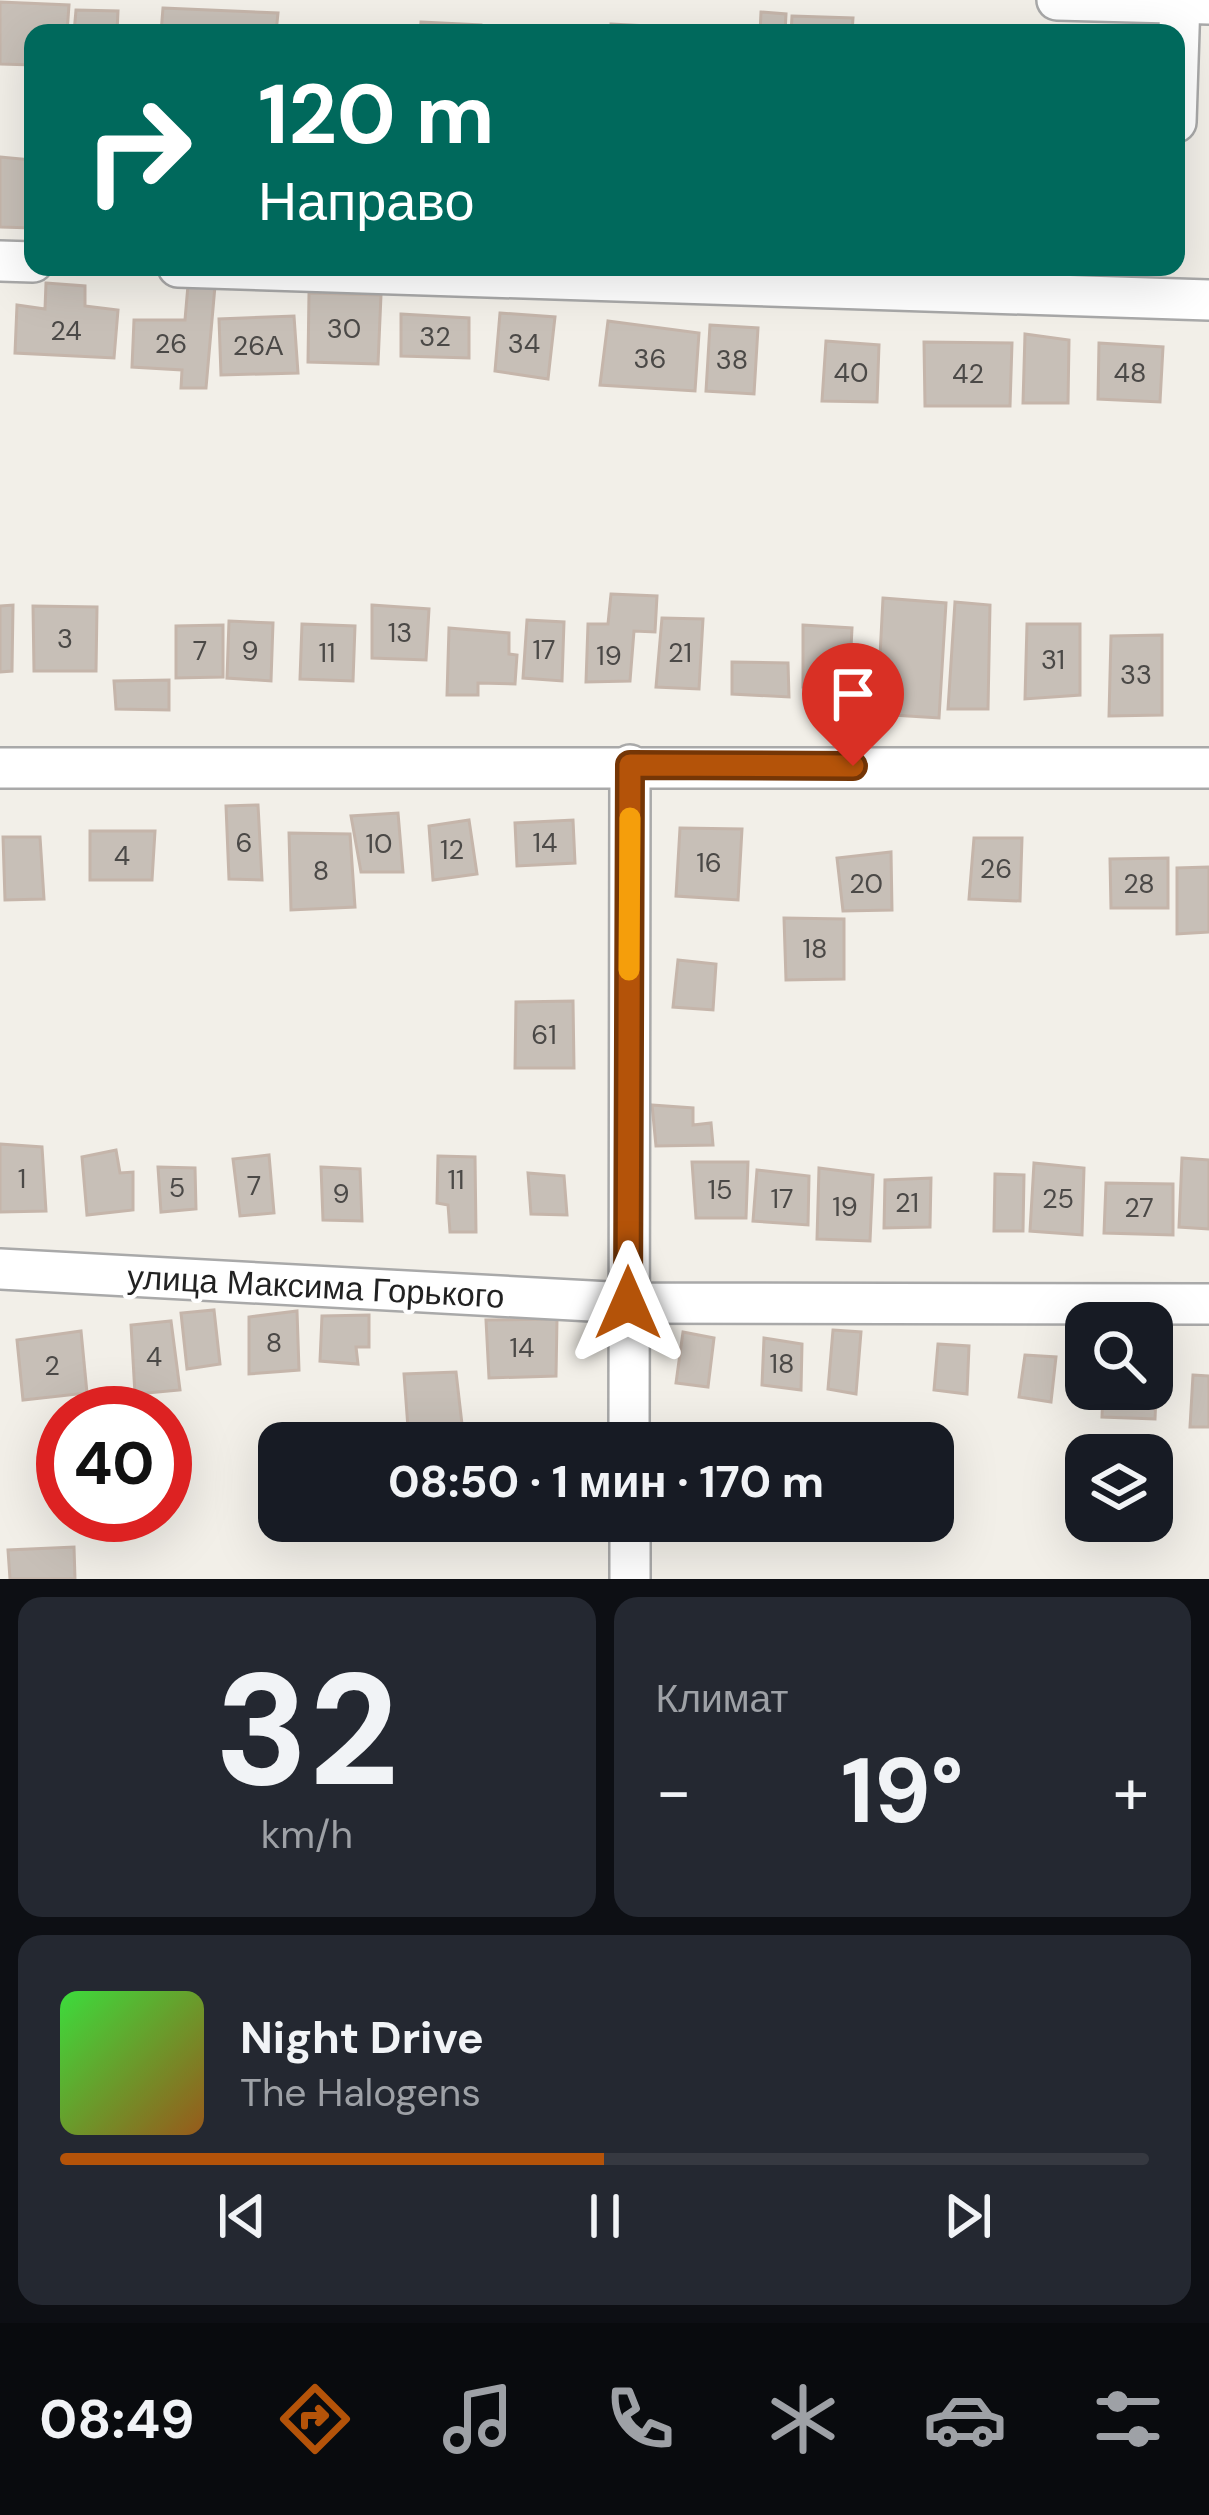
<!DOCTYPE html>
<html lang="ru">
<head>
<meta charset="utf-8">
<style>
  :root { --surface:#171b24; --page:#242831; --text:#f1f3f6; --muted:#9ea1a6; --line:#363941; --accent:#b45309 }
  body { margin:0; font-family:"DM Sans",sans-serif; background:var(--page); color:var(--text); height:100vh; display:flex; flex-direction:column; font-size:45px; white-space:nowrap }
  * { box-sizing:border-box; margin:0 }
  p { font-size:39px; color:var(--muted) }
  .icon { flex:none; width:66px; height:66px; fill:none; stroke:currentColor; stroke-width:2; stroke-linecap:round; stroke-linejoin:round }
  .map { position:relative; height:1579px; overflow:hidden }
  .details { display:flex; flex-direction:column; gap:18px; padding:18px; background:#0d0f14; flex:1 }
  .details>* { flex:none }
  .hud { position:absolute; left:24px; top:24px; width:1161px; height:252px; border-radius:24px; box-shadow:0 12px 48px #0002; background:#00695c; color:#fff; overflow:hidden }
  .tools { position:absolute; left:1065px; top:1302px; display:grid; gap:24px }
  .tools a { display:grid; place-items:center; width:108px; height:108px; border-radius:24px; background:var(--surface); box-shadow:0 12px 48px #0002; font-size:60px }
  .speed { position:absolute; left:36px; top:1386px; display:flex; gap:24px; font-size:60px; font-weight:700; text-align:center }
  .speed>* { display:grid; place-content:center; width:156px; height:156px; border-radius:50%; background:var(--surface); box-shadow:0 12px 48px #0002; line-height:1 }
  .speed .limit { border:18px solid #d22; background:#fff; color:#111 }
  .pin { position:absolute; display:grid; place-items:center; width:102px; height:102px; color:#fff; margin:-123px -51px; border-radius:50% 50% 50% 0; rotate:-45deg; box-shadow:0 0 12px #0007 }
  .pin .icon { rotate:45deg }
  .me { position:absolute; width:132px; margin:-66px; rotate:0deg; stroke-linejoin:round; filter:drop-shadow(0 0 9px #0008) }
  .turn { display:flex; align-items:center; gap:42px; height:252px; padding:0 36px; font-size:54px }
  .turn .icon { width:156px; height:156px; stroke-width:2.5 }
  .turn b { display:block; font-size:84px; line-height:102px }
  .big { font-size:90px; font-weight:700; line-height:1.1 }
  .details .tile { flex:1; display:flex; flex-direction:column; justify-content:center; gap:18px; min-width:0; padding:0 42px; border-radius:24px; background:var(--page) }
  .details .dial { align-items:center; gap:0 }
  .dial b { font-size:156px; line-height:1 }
  .song { display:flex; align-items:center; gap:36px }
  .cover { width:144px; height:144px; border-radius:18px; background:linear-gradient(135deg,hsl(120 70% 55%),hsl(30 70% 35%)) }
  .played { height:12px; border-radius:6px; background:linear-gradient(90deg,var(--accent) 50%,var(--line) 50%) }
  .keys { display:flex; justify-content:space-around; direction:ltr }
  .heat { display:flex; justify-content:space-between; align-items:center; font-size:66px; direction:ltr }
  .details .tiles { flex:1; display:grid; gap:18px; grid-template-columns:1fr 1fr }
  .tile:last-child { grid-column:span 2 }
  .trip { position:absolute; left:258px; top:1422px; width:696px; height:120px; border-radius:24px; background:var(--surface); box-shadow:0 12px 48px #0002; font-weight:700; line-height:120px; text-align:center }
  .tab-bar { display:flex; height:192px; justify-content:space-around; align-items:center; background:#090b0e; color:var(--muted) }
  .tab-bar .icon { width:84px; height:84px }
  .tab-bar .current { color:var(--accent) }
  .tab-bar b { font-size:54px; color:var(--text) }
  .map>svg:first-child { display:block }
  .building { fill:#c7bfb7; stroke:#c5b5aa; stroke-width:3 }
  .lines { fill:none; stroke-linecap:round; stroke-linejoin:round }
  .minor-casing { stroke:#a9a9a9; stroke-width:44 }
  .minor { stroke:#fff; stroke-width:39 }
  .route-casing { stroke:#753606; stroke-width:30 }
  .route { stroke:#b45309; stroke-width:21 }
  .slow { stroke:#f59e0b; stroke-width:21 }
  .labels { text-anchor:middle; stroke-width:9; stroke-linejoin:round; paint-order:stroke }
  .number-label { font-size:27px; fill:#4b4947 }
  .street-label { font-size:33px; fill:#222; stroke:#fff }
</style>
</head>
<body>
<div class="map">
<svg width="1209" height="1579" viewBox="0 0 1209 1579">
  <rect width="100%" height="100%" fill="#f2efe8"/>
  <!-- building -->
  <g class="building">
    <polygon points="0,2 69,5 67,33 33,33 33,65 0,64"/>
    <polygon points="163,8 278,13 276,33 161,33"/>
    <polygon points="76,10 118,11 117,33 74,33"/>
    <polygon points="761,12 786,14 785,33 760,33"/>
    <polygon points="792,16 853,18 852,33 791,33"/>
    <polygon points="421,22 481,25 481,33 420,33"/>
    <polygon points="611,24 666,27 666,33 611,33"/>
    <polygon points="404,29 404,33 300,33 300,30"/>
    <polygon points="0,157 33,160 32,228 0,227"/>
    <polygon points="46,283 85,286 85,306 118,310 114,358 15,353 17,305 45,309"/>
    <polygon points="188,285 215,286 206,388 181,388 182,370 132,367 134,320 185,320"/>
    <polygon points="309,293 381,295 378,364 308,362"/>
    <polygon points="500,313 555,317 548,379 495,371"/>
    <polygon points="401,314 469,318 469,358 401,356"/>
    <polygon points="294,316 298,373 221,375 219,319"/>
    <polygon points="608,321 699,333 695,391 600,385"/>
    <polygon points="710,325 758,328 754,394 706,391"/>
    <polygon points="1025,334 1069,340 1068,403 1023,403"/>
    <polygon points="826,341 879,345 877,402 822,401"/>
    <polygon points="924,342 1012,343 1010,406 925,406"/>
    <polygon points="1099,343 1163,347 1160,402 1098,399"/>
    <polygon points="611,594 657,596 655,632 634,631 630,681 586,682 588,624 608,624"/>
    <polygon points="883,598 946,603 939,718 877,714"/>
    <polygon points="955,602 990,605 988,709 948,709"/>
    <polygon points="13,605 12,671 0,672 0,606"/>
    <polygon points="372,605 429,609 426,660 372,658"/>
    <polygon points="33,606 97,607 96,671 34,671"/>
    <polygon points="662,618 703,619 699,689 656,687"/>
    <polygon points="527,620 564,622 562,681 523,678"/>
    <polygon points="229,621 273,623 271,681 227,678"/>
    <polygon points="302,624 355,626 353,681 300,679"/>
    <polygon points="1027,624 1080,624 1080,695 1025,699"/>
    <polygon points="223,625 223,677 176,678 176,626"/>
    <polygon points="803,625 852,628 849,688 803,687"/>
    <polygon points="449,628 509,633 509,654 517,655 515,684 478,683 478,695 447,695"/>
    <polygon points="1162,635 1162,715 1109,716 1111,636"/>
    <polygon points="732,662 788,663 789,697 732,694"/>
    <polygon points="169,680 169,710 116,709 114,681"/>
    <polygon points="258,805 262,880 229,879 226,806"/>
    <polygon points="398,813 403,872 361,872 351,816"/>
    <polygon points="469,820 477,874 433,880 429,826"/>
    <polygon points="573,820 575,863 517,866 515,823"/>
    <polygon points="680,828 742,829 738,900 676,896"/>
    <polygon points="90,831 155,831 152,880 90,880"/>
    <polygon points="289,833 350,834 355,907 291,910"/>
    <polygon points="3,837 40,837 44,899 5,900"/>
    <polygon points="974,838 1022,838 1020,901 969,899"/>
    <polygon points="891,852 892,910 843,911 837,858"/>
    <polygon points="1168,858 1168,908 1111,908 1110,859"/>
    <polygon points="1209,867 1209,932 1177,934 1177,868"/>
    <polygon points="784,918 844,919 844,979 786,980"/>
    <polygon points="678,960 716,964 713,1010 673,1007"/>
    <polygon points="573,1001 574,1068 515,1068 516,1002"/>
    <polygon points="652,1105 693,1108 693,1125 711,1123 713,1145 656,1146"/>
    <polygon points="0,1144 42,1147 46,1211 0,1212"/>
    <polygon points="116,1150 120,1173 133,1172 133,1210 87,1215 82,1157"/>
    <polygon points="269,1155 274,1213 240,1216 233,1159"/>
    <polygon points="438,1156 475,1157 476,1232 450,1232 448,1205 437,1203"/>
    <polygon points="1182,1158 1209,1160 1209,1229 1179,1227"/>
    <polygon points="692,1162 748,1162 746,1218 696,1218"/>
    <polygon points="1034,1163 1084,1168 1082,1235 1030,1231"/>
    <polygon points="158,1167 195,1168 196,1209 161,1212"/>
    <polygon points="321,1167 360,1169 362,1221 323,1220"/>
    <polygon points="819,1168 873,1175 870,1241 817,1239"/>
    <polygon points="757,1170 809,1176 808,1225 753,1221"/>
    <polygon points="528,1173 564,1176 567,1215 531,1214"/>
    <polygon points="995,1174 1024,1175 1023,1231 994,1231"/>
    <polygon points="931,1178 930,1227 884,1228 885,1180"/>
    <polygon points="1106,1183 1173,1184 1173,1235 1104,1233"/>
    <polygon points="214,1310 220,1364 187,1369 181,1313"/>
    <polygon points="297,1311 299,1370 249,1374 249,1317"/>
    <polygon points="369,1315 369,1347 356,1347 358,1364 320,1361 322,1316"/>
    <polygon points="557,1319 556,1376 489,1378 486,1320"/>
    <polygon points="171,1321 180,1390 135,1394 131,1325"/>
    <polygon points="833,1330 861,1332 856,1394 828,1389"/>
    <polygon points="81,1331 87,1393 23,1400 17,1340"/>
    <polygon points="683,1332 714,1338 708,1387 676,1383"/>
    <polygon points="764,1338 802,1344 801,1390 762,1385"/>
    <polygon points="938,1344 969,1346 967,1394 934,1390"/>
    <polygon points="1025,1355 1056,1357 1051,1402 1019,1397"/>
    <polygon points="456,1372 462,1424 408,1428 404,1374"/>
    <polygon points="1152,1372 1157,1372 1155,1419 1102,1417 1103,1389 1152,1389"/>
    <polygon points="1193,1375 1209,1376 1209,1427 1190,1427"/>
    <polygon points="74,1547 75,1579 10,1579 8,1550"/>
  </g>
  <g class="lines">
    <!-- minor casing -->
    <g class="minor-casing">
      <g id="minor">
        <polyline points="1057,0 1209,4"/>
        <polyline points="1176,122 1180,0"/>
        <polyline points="0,261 33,262"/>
        <polyline points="178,267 1209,300"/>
        <polyline points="0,768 1209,768"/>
        <polyline points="0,1269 628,1303 1209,1304"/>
        <polyline points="629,1443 630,765"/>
        <polyline points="630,1521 630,1579"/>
      </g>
    </g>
    <!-- minor -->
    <use href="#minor" class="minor"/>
  </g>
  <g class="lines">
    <!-- route casing -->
    <g class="route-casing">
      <polyline id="route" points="628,1303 630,765 853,766"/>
    </g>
    <!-- route -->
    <use href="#route" class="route"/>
    <!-- slow -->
    <polyline class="slow" points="629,970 630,818"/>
  </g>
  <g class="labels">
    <!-- number labels -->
    <g class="number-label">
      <text x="344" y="338">30</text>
      <text x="66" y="340">24</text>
      <text x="435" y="346">32</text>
      <text x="171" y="353">26</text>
      <text x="524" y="353">34</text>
      <text x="258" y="355">26А</text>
      <text x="650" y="368">36</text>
      <text x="732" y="369">38</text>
      <text x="851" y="382">40</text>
      <text x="1130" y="382">48</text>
      <text x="968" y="383">42</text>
      <text x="400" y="642">13</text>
      <text x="65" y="648">3</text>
      <text x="544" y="659">17</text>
      <text x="200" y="660">7</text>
      <text x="250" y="660">9</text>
      <text x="327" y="662">11</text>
      <text x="680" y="662">21</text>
      <text x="609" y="665">19</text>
      <text x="1053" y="669">31</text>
      <text x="1136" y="684">33</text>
      <text x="244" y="852">6</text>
      <text x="545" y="852">14</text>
      <text x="379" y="853">10</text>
      <text x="452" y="859">12</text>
      <text x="122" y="865">4</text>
      <text x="709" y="872">16</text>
      <text x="996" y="878">26</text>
      <text x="321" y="880">8</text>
      <text x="866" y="893">20</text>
      <text x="1139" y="893">28</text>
      <text x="815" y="958">18</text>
      <text x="544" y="1044">61</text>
      <text x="22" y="1188">1</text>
      <text x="456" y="1189">11</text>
      <text x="254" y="1195">7</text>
      <text x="177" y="1197">5</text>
      <text x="720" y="1199">15</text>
      <text x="341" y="1203">9</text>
      <text x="782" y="1208">17</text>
      <text x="1058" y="1208">25</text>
      <text x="907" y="1212">21</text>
      <text x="845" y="1216">19</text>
      <text x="1139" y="1217">27</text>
      <text x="274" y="1352">8</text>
      <text x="522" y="1357">14</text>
      <text x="154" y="1366">4</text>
      <text x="782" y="1373">18</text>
      <text x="52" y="1375">2</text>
    </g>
    <!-- street labels -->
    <g class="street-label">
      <text transform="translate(316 1286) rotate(3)" y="12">улица Максима Горького</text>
    </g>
  </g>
</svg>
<div class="tools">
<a><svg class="icon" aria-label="search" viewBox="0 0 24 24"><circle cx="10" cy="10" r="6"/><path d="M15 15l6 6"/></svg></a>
<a><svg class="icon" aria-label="layers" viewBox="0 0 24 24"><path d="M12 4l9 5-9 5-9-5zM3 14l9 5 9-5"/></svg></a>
</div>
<div class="speed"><div class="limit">40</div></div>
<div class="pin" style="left:853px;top:766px;background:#d93025"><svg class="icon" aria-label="arrive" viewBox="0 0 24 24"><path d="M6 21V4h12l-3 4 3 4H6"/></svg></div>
<svg class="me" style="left:628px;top:1303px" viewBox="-20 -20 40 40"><path d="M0-17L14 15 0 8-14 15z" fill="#b45309" stroke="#fff" stroke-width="4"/></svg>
<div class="trip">08:50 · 1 мин · 170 m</div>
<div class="hud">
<div class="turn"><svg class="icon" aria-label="right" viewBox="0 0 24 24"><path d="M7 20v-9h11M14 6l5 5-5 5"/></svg><div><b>120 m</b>Направо</div></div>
</div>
</div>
<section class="details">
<div class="tiles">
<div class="tile dial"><b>32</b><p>km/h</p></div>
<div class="tile"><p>Климат</p>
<div class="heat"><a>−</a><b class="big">19°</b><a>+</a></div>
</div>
<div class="tile">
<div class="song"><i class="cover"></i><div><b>Night Drive</b><p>The Halogens</p></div></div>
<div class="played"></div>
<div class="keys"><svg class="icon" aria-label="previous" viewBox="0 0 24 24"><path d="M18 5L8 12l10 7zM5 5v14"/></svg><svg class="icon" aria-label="pause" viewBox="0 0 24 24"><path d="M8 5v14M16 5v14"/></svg><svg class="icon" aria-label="next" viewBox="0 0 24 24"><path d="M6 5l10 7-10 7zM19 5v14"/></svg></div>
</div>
</div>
</section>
<nav class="tab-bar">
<b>08:49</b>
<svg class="icon current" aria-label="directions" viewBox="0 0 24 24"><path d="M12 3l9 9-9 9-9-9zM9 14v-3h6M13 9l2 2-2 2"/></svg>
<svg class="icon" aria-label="music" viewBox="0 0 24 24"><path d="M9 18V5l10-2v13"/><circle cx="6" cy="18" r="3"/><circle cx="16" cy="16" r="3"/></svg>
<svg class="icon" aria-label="phone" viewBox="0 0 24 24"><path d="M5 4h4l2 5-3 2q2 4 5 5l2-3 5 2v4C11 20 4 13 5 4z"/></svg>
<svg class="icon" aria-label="climate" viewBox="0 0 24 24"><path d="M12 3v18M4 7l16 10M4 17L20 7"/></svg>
<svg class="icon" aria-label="car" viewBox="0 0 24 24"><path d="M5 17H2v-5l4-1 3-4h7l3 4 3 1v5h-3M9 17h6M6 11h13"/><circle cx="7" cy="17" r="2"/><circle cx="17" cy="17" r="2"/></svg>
<svg class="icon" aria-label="filters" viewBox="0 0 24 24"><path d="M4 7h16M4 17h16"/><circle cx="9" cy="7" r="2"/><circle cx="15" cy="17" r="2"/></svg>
</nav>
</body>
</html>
